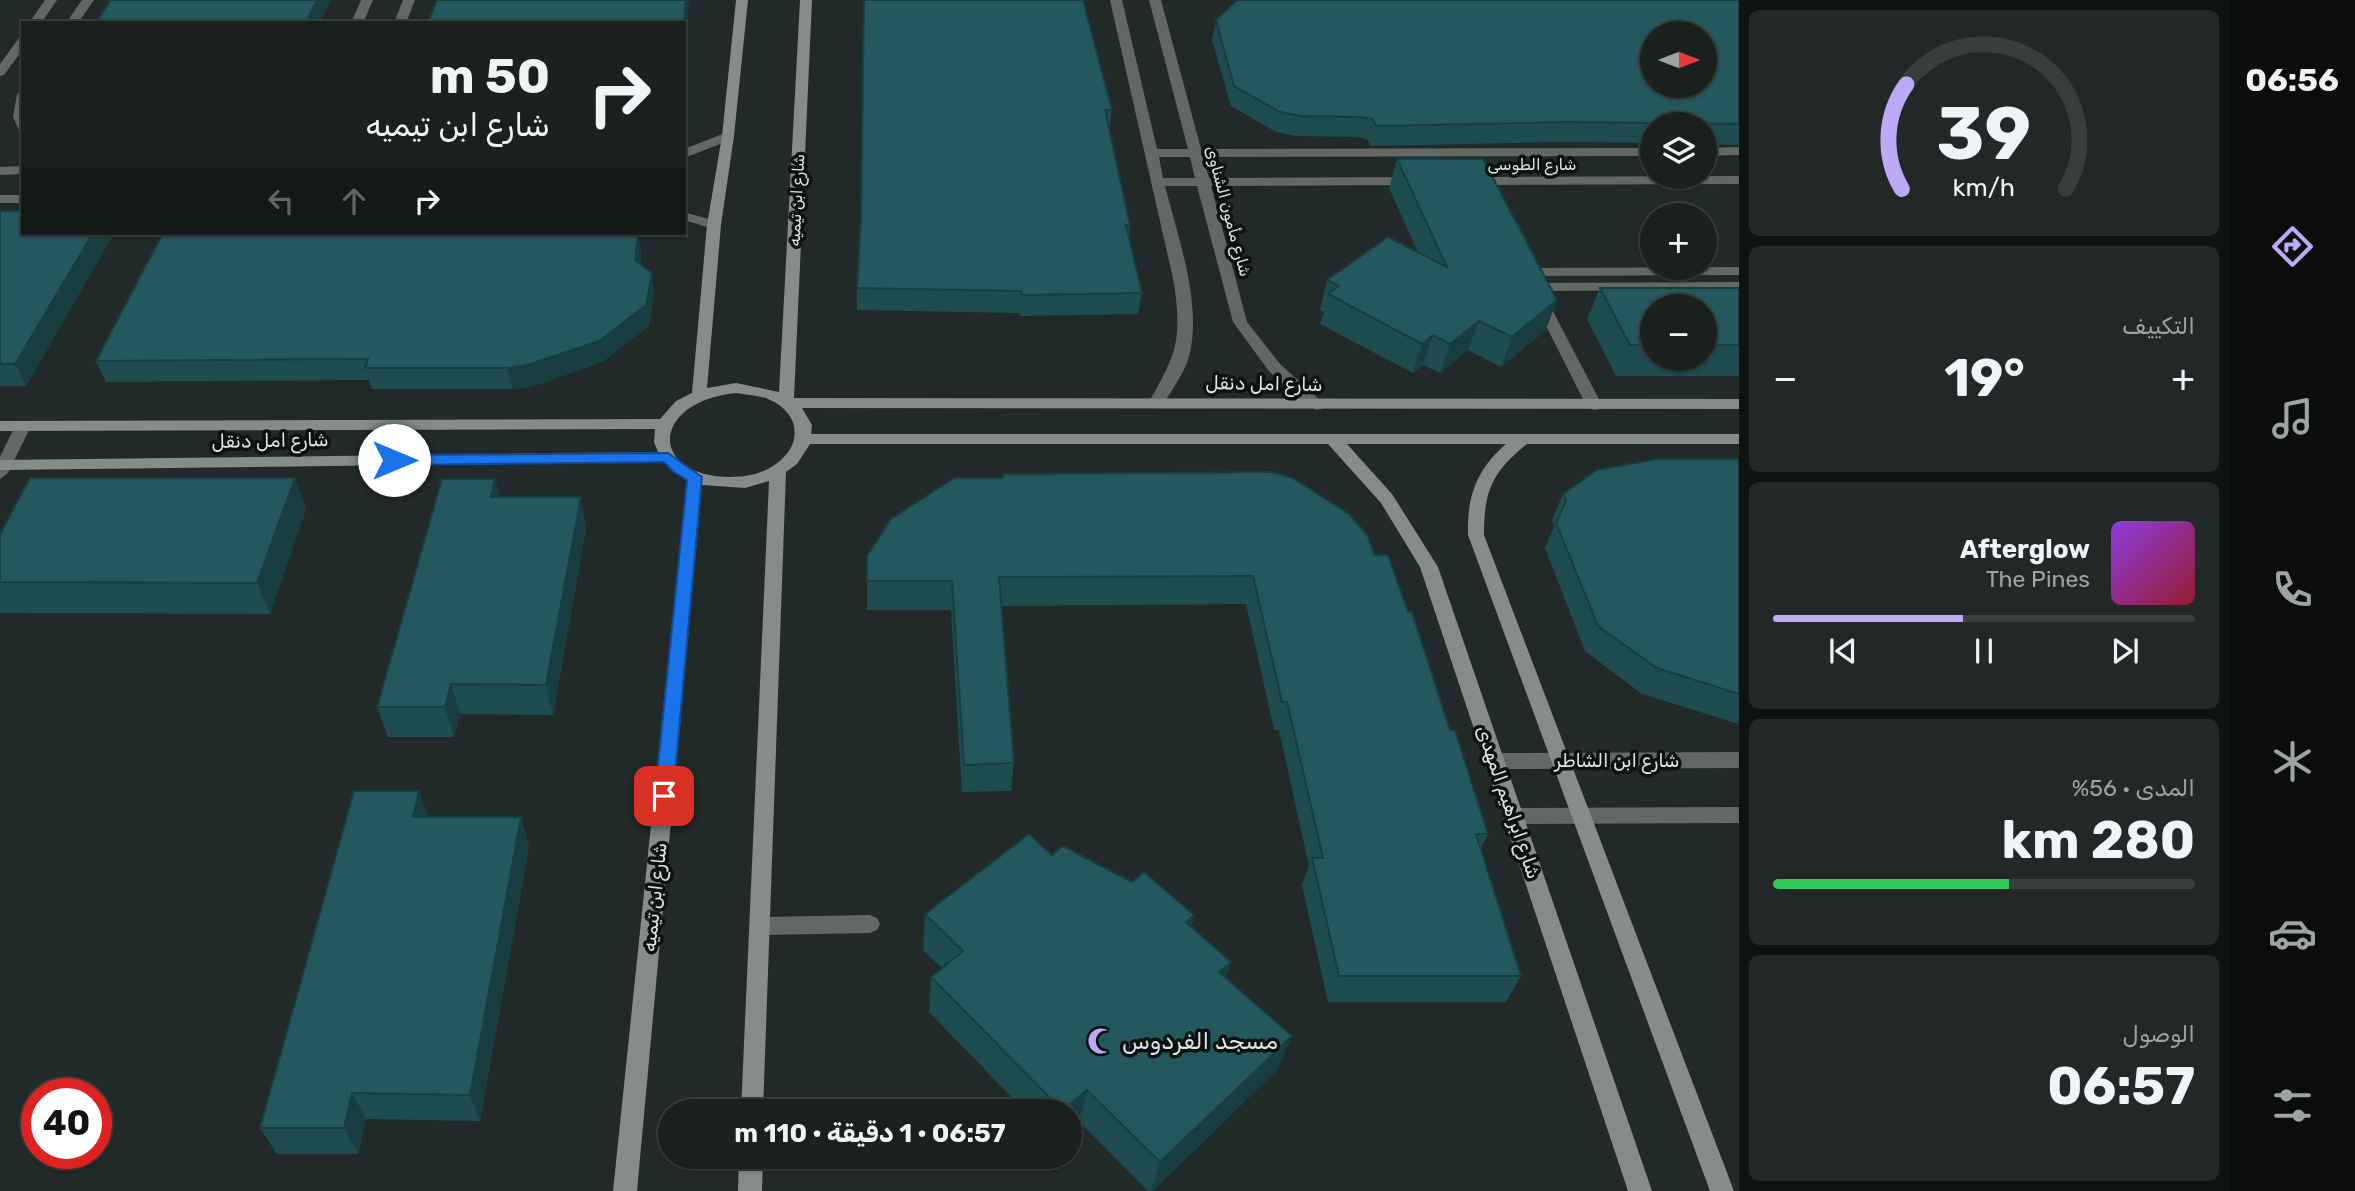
<!DOCTYPE html>
<html lang="ar">
<head>
<meta charset="utf-8">
<style>
  :root { --surface:#19201e; --page:#222827; --text:#f1f3f6; --muted:#9fa3a4; --line:#373e3c; --accent:#bda9f5 }
  body { margin:0; font-family:Rubik,Cairo,sans-serif; background:var(--page); color:var(--text); direction:rtl; height:100vh; display:flex; flex-direction:column; font-size:26px; white-space:nowrap }
  * { box-sizing:border-box; margin:0 }
  p { font-size:23px; color:var(--muted) }
  .icon { flex:none; width:38px; height:38px; fill:none; stroke:currentColor; stroke-width:2; stroke-linecap:round; stroke-linejoin:round }
  .map { position:relative; flex:1; overflow:hidden; direction:ltr }
  .drawer { display:flex; flex-direction:column; gap:10px; padding:10px; background:#0e1210; width:490px }
  .drawer>* { flex:none }
  .top-card { position:absolute; left:21px; top:21px; width:665px; height:214px; border-radius:0px; box-shadow:0 2px 5px #0004,0 0 0 2px var(--line); direction:rtl; background:#19201e; color:var(--text); overflow:hidden }
  .needle { width:46px; rotate:90deg }
  .fabs { position:absolute; left:1640px; top:21px; display:grid; gap:14px }
  .fabs a { display:grid; place-items:center; width:77px; height:77px; border-radius:50%; background:var(--surface); box-shadow:0 2px 5px #0004,0 0 0 2px var(--line); font-size:35px }
  .speed { position:absolute; left:21px; top:1078px; display:flex; gap:14px; font-size:35px; font-weight:700; text-align:center }
  .speed>* { display:grid; place-content:center; width:91px; height:91px; border-radius:50%; background:var(--surface); box-shadow:0 2px 5px #0004,0 0 0 2px var(--line); line-height:1 }
  .speed .limit { border:10px solid #d22; background:#fff; color:#111 }
  .pin { position:absolute; display:grid; place-items:center; width:60px; height:60px; color:#fff; margin:-30px; border-radius:14px; box-shadow:0 4px 10px #0006 }
  .me { position:absolute; width:77px; margin:-38px; rotate:90deg; stroke-linejoin:round; filter:drop-shadow(0 0 5px #0008) }
  .turn { display:flex; align-items:center; gap:24px; height:147px; padding:0 21px; font-size:32px }
  .turn .icon { width:91px; height:91px; stroke-width:2.5 }
  .turn b { display:block; font-size:49px; line-height:60px }
  .lanes { display:flex; align-items:center; height:66px; padding:0 21px; background:#0003; justify-content:center; gap:35px; direction:ltr }
  .lanes .off { opacity:.35 }
  .big { font-size:52px; font-weight:700; line-height:1.1 }
  .drawer .widget { flex:1; display:flex; flex-direction:column; justify-content:center; gap:10px; min-width:0; padding:0 24px; border-radius:10px; background:var(--page) }
  .drawer .dial { align-items:center; gap:0 }
  .dial svg { height:182px; overflow:visible; fill:none; stroke:var(--line); stroke-width:7; stroke-linecap:round; text-anchor:middle }
  .dial text { fill:var(--text); stroke:none }
  .song { display:flex; align-items:center; gap:21px }
  .cover { width:84px; height:84px; border-radius:10px; background:linear-gradient(135deg,hsl(270 70% 55%),hsl(350 70% 35%)) }
  .played { height:7px; border-radius:4px; background:linear-gradient(90deg,var(--accent) 45%,var(--line) 45%) }
  .keys { display:flex; justify-content:space-around; direction:ltr }
  .heat { display:flex; justify-content:space-between; align-items:center; font-size:38px; direction:ltr }
  .charge { height:10px; border-radius:5px; background:linear-gradient(90deg,#34c759 56%,var(--line) 0) }
  .trip { position:absolute; left:658px; top:1099px; width:424px; height:70px; border-radius:35px; background:var(--surface); box-shadow:0 2px 5px #0004,0 0 0 2px var(--line); font-weight:700; line-height:70px; text-align:center; direction:rtl }
  main { display:flex; flex:1; min-height:0 }
  .menu { display:flex; flex-direction:column; width:126px; justify-content:space-around; align-items:center; background:#0a0d0c; color:var(--muted) }
  .menu .icon { width:49px; height:49px }
  .menu .current { color:var(--accent) }
  .menu b { font-size:32px; color:var(--text) }
  .map>svg:first-child { display:block }
  .lines { fill:none; stroke-linecap:round; stroke-linejoin:round }
  .lane { fill:#646865; fill-rule:evenodd }
  .street { fill:#646865; fill-rule:evenodd }
  .secondary { fill:#868c88; fill-rule:evenodd }
  .wall { fill:#1f4c51; fill-rule:evenodd }
  .shaded-wall { fill:#193e42 }
  .building { fill:#24585e; stroke:#193e42; stroke-width:2; fill-rule:evenodd }
  .route { fill:#1a73e8; stroke:#114b97; stroke-width:2 }
  .labels { text-anchor:middle; stroke-width:7; stroke-linejoin:round; paint-order:stroke }
  .far-street-label { font-size:16px; fill:#e1e6e5; stroke:#0d1111 }
  .street-label { font-size:19px; fill:#e1e6e5; stroke:#0d1111 }
  .near-poi-label { font-size:23px; fill:#e1e6e5; stroke:#0d1111; text-anchor:start }
</style>
</head>
<body>
<main>
<nav class="menu">
<b>06:56</b>
<svg class="icon current" aria-label="directions" viewBox="0 0 24 24"><path d="M12 3l9 9-9 9-9-9zM9 14v-3h6M13 9l2 2-2 2"/></svg>
<svg class="icon" aria-label="music" viewBox="0 0 24 24"><path d="M9 18V5l10-2v13"/><circle cx="6" cy="18" r="3"/><circle cx="16" cy="16" r="3"/></svg>
<svg class="icon" aria-label="phone" viewBox="0 0 24 24"><path d="M5 4h4l2 5-3 2q2 4 5 5l2-3 5 2v4C11 20 4 13 5 4z"/></svg>
<svg class="icon" aria-label="climate" viewBox="0 0 24 24"><path d="M12 3v18M4 7l16 10M4 17L20 7"/></svg>
<svg class="icon" aria-label="car" viewBox="0 0 24 24"><path d="M5 17H2v-5l4-1 3-4h7l3 4 3 1v5h-3M9 17h6M6 11h13"/><circle cx="7" cy="17" r="2"/><circle cx="17" cy="17" r="2"/></svg>
<svg class="icon" aria-label="filters" viewBox="0 0 24 24"><path d="M4 7h16M4 17h16"/><circle cx="9" cy="7" r="2"/><circle cx="15" cy="17" r="2"/></svg>
</nav>
<section class="drawer">
<div class="widget dial"><svg viewBox="0 0 100 80">
<path d="M14 69A42 42 0 1 1 86 69"/>
<path d="M14 69A42 42 0 0 1 16 23" stroke="#bda9f5"/>
<text x="50" y="56" font-size="32" font-weight="700">39</text>
<text x="50" y="72" font-size="11">km/h</text>
</svg></div>
<div class="widget"><p>التكييف</p>
<div class="heat"><a>−</a><b class="big">19°</b><a>+</a></div>
</div>
<div class="widget">
<div class="song"><i class="cover"></i><div><b>Afterglow</b><p>The Pines</p></div></div>
<div class="played"></div>
<div class="keys"><svg class="icon" aria-label="previous" viewBox="0 0 24 24"><path d="M18 5L8 12l10 7zM5 5v14"/></svg><svg class="icon" aria-label="pause" viewBox="0 0 24 24"><path d="M8 5v14M16 5v14"/></svg><svg class="icon" aria-label="next" viewBox="0 0 24 24"><path d="M6 5l10 7-10 7zM19 5v14"/></svg></div>
</div>
<div class="widget"><p>المدى · 56%</p><b class="big">280 km</b><div class="charge"></div></div>
<div class="widget"><p>الوصول</p><b class="big">06:57</b></div>
</section>
<div class="map">
<svg width="1739" height="1191" viewBox="0 0 1739 1191">
  <rect width="100%" height="100%" fill="#212a28"/>
  <g class="lines">
    <!-- lane -->
    <g class="lane">
      <polygon points="1739,267 1739,275 1526,276 1519,272 1526,268"/>
      <polygon points="1739,282 1739,290 1534,291 1527,287 1534,283"/>
      <polygon points="1540,296 1547,300 1602,405 1599,409 1594,410 1586,405 1533,300"/>
      <polygon points="870,915 877,918 880,924 877,930 870,933 759,935 752,932 749,926 752,920 759,917"/>
    </g>
    <!-- street -->
    <g class="street">
      <polygon points="45,0 57,0 41,23 29,23"/>
      <polygon points="82,0 94,0 78,23 66,23"/>
      <polygon points="361,0 373,0 363,23 351,23"/>
      <polygon points="403,0 415,0 406,23 394,23"/>
      <path d="M1110,0H1122L1157,149H1188L1149,0H1161L1201,149L1652,148V156L1203,157L1209,178L1413,177L1420,181L1413,185L1211,186L1247,322L1280,364L1321,401L1324,405L1321,409L1316,410L1299,399L1269,371L1233,322L1197,186H1165C1178,238 1205,310 1187,363C1181,377 1171,392 1162,406H1152L1149,402C1177,353 1182,340 1174,283ZM1159,157H1190L1195,178H1163Z"/>
      <polygon points="23,37 23,49 4,75 0,76 0,64 19,38"/>
      <polygon points="23,90 23,131 19,130 13,117 17,94"/>
      <polygon points="728,132 734,136 733,139 684,158 684,149"/>
      <polygon points="1739,147 1739,155 1704,156 1704,148"/>
      <polygon points="23,166 23,174 0,175 0,167"/>
      <polygon points="1739,176 1739,184 1472,185 1465,181 1472,177"/>
      <rect x="0" y="195" width="23" height="8"/>
      <polygon points="684,212 719,222 721,225 714,229 684,220"/>
      <polygon points="23,421 31,426 8,473 0,479 0,457 17,422"/>
      <polygon points="1739,752 1739,768 1496,769 1489,766 1486,761 1489,756 1496,753"/>
      <polygon points="1739,807 1739,823 1514,824 1507,822 1504,816 1507,810 1514,808"/>
    </g>
    <!-- secondary -->
    <g class="secondary">
      <path d="M736,0H748L734,136L721,225L707,388L736,383L779,392L800,0H812L794,398L1739,399V409L802,408L812,425L811,434H1739V444H1527C1492,472 1484,491 1484,535L1734,1191H1710L1468,535C1467,497 1476,470 1506,444H1347L1392,494L1438,567L1652,1191H1628L1420,567L1381,503L1328,444H810L797,464L786,472L763,1111H741L769,481L745,488L702,485L637,1191H613L687,479L665,462L0,470V460L658,452L654,442L655,429L0,431V421L660,419L676,401L692,393L707,225L722,136ZM736,393C746,395 758,395 768,399C800,412 804,444 776,464C762,474 747,477 730,477C648,476 650,402 736,393Z"/>
      <polygon points="739,1157 763,1157 762,1191 738,1191"/>
    </g>
  </g>
  <!-- wall -->
  <g class="wall">
    <polygon points="864,0 1112,110 1109,130 1130,225 1129,237 1142,293 1138,314 1020,316 1019,313 857,310 857,288 861,216"/>
    <polygon points="1739,0 1739,145 1704,144 1704,124 1652,124 1652,143 1562,142 1371,146 1367,139 1356,137 1296,136 1276,132 1231,106 1212,40 1216,20"/>
    <polygon points="1397,159 1546,330 1501,367 1468,350 1440,373 1423,365 1413,373 1320,324 1324,312 1320,310 1327,280 1418,252 1389,188"/>
    <polygon points="0,209 23,233 114,233 26,386 0,386"/>
    <polygon points="638,233 641,253 640,264 654,294 649,326 602,362 531,387 512,389 372,389 369,380 106,382 96,361"/>
    <path d="M1600,288H1739V376H1616L1587,319ZM1652,306H1704V359H1652Z"/>
    <polygon points="1739,459 1739,724 1642,694 1585,651 1545,548 1554,527 1552,520 1563,494"/>
    <polygon points="1003,474 1374,555 1450,730 1488,834 1481,848 1521,976 1506,1002 1328,1002 1302,885 1309,866 1279,730 1274,730 1246,604 1001,606 1014,763 1011,791 962,792 951,610 867,610 867,556 1003,478"/>
    <polygon points="295,478 306,509 270,614 0,613 0,534"/>
    <polygon points="495,479 499,497 586,528 553,715 460,714 454,737 388,737 377,707"/>
    <polygon points="428,817 521,817 529,847 480,1121 366,1119 358,1154 277,1154 260,1128"/>
    <polygon points="1052,855 1194,915 1191,927 1226,978 1278,1069 1153,1191 1148,1191 1069,1111 1025,1111 929,1012 931,977 942,968 923,950 925,914"/>
  </g>
  <!-- shaded-wall -->
  <g class="shaded-wall">
    <polygon points="317,0 331,0 320,23 306,23"/>
    <polygon points="686,0 689,0 684,58 684,23"/>
    <polygon points="93,233 114,233 26,386 15,364"/>
    <polygon points="638,233 641,253 637,282 635,260"/>
    <polygon points="652,273 654,294 649,326 602,362 531,387 512,389 507,368"/>
    <polygon points="1557,300 1546,330 1501,367 1512,337"/>
    <polygon points="1479,321 1468,350 1440,373 1450,344"/>
    <polygon points="1433,335 1423,365 1413,373 1422,344"/>
    <polygon points="295,478 306,509 270,614 257,583"/>
    <polygon points="495,479 502,510 491,497"/>
    <polygon points="581,497 586,528 553,715 546,685"/>
    <polygon points="451,684 460,714 454,737 445,707"/>
    <polygon points="419,791 430,821 413,817"/>
    <polygon points="521,817 529,847 480,1121 470,1095"/>
    <polygon points="1194,915 1184,951 1186,922"/>
    <polygon points="1231,962 1220,997 1219,972"/>
    <polygon points="1292,1036 1278,1069 1153,1191 1151,1191 1160,1162"/>
    <polygon points="1087,1090 1079,1122 1069,1131 1069,1111 1062,1111 1062,1110"/>
    <polygon points="352,1093 366,1119 358,1154 344,1128"/>
  </g>
  <!-- building -->
  <g class="building">
    <polygon points="111,0 317,0 306,23 96,23"/>
    <polygon points="437,0 686,0 684,23 428,23"/>
    <polygon points="864,0 1083,0 1112,110 1105,110 1130,225 1126,225 1142,293 1022,295 1021,291 857,288 861,216"/>
    <path d="M1237,0H1739V124L1569,122L1376,126L1373,119L1361,117L1301,116L1280,112L1234,86L1216,20ZM1652,33H1704V86H1652Z"/>
    <polygon points="1397,159 1483,159 1557,300 1512,337 1479,321 1450,344 1433,335 1422,344 1328,294 1339,286 1327,280 1388,237 1447,267"/>
    <polygon points="0,211 23,211 23,233 93,233 15,364 0,364"/>
    <polygon points="163,233 638,233 635,260 652,273 646,305 599,341 527,365 507,368 365,368 368,359 96,361"/>
    <polygon points="1600,288 1739,288 1739,345 1704,345 1704,306 1652,306 1652,345 1630,345"/>
    <polygon points="1658,459 1739,459 1739,694 1657,668 1598,626 1556,523 1566,501 1563,494 1597,470"/>
    <polygon points="1273,472 1294,479 1349,514 1368,536 1374,555 1388,555 1408,612 1412,612 1450,730 1455,730 1488,834 1476,834 1521,976 1339,976 1312,858 1323,858 1287,702 1282,702 1253,576 999,577 1014,763 964,765 952,581 867,581 867,556 891,519 954,478 1003,478 1003,474"/>
    <polygon points="30,478 295,478 257,583 0,582 0,534"/>
    <polygon points="442,479 495,479 491,497 581,497 546,685 451,684 445,707 377,707"/>
    <polygon points="354,791 419,791 413,817 521,817 470,1095 352,1093 344,1128 260,1128"/>
    <polygon points="1029,834 1052,855 1063,846 1132,882 1144,872 1194,915 1186,922 1231,962 1219,972 1292,1036 1160,1162 1087,1090 1062,1110 931,977 963,951 925,914"/>
  </g>
  <!-- route -->
  <polygon class="route" points="668,453 702,477 673,796 670,801 664,804 657,801 655,796 687,480 674,472 664,462 394,465 387,460 394,455"/>
  <!-- icons -->
  <defs>
    <g id="mosque-bare" transform="scale(2.1)"><path d="M3.5-4.9A6 6 0 1 0 3.5 4.9A5 5 0 1 1 3.5-4.9Z" fill="#bda9f5" stroke="#0d1111" stroke-width="2.5" paint-order="stroke"/></g>
  </defs>
  <g fill-rule="evenodd">
    <use href="#mosque-bare" x="1101" y="1041"/>
  </g>
  <g class="labels">
    <!-- far-street labels -->
    <g class="far-street-label">
      <text x="1532" y="170">شارع الطوسى</text>
      <text transform="translate(796 200) rotate(-87)" y="6">شارع ابن تيميه</text>
      <text transform="translate(1229 211) rotate(75)" y="6">شارع مأمون الشناوى</text>
    </g>
    <!-- street labels -->
    <g class="street-label">
      <text transform="translate(1264 383) rotate(1)" y="7">شارع امل دنقل</text>
      <text transform="translate(270 440) rotate(-1)" y="7">شارع امل دنقل</text>
      <text x="1617" y="767">شارع ابن الشاطر</text>
      <text transform="translate(1509 802) rotate(71)" y="7">شارع ابراهيم المهدى</text>
      <text transform="translate(654 897) rotate(-84)" y="7">شارع ابن تيميه</text>
    </g>
    <!-- near-poi labels -->
    <g class="near-poi-label">
      <text x="1122" y="1049">مسجد الفردوس</text>
    </g>
  </g>
</svg>
<div class="fabs">
<a><svg class="needle" viewBox="-14 -14 28 28"><path d="M0-13l5 13h-10z" fill="#e53935"/><path d="M0 13l5-13h-10z" fill="#9fa3a4"/></svg></a>
<a><svg class="icon" aria-label="layers" viewBox="0 0 24 24"><path d="M12 4l9 5-9 5-9-5zM3 14l9 5 9-5"/></svg></a>
<a>+</a>
<a>−</a>
</div>
<div class="speed"><div class="limit">40</div></div>
<div class="pin" style="left:664px;top:796px;background:#d93025"><svg class="icon" aria-label="arrive" viewBox="0 0 24 24"><path d="M6 21V4h12l-3 4 3 4H6"/></svg></div>
<svg class="me" style="left:394px;top:460px" viewBox="-20 -20 40 40"><circle r="19" fill="#fff"/><path d="M0-13L10 11 0 6-10 11z" fill="#1a73e8"/></svg>
<div class="trip">06:57 · 1 دقيقة · 110 m</div>
<div class="top-card">
<div class="turn"><svg class="icon" aria-label="right" viewBox="0 0 24 24"><path d="M7 20v-9h11M14 6l5 5-5 5"/></svg><div><b>50 m</b>شارع ابن تيميه</div></div>
<div class="lanes"><svg class="icon off" aria-label="left" viewBox="0 0 24 24"><path d="M17 20v-9H6M10 6l-5 5 5 5"/></svg><svg class="icon off" aria-label="ahead" viewBox="0 0 24 24"><path d="M12 20V5M6 11l6-6 6 6"/></svg><svg class="icon" aria-label="right" viewBox="0 0 24 24"><path d="M7 20v-9h11M14 6l5 5-5 5"/></svg></div>
</div>
</div>
</main>
</body>
</html>
